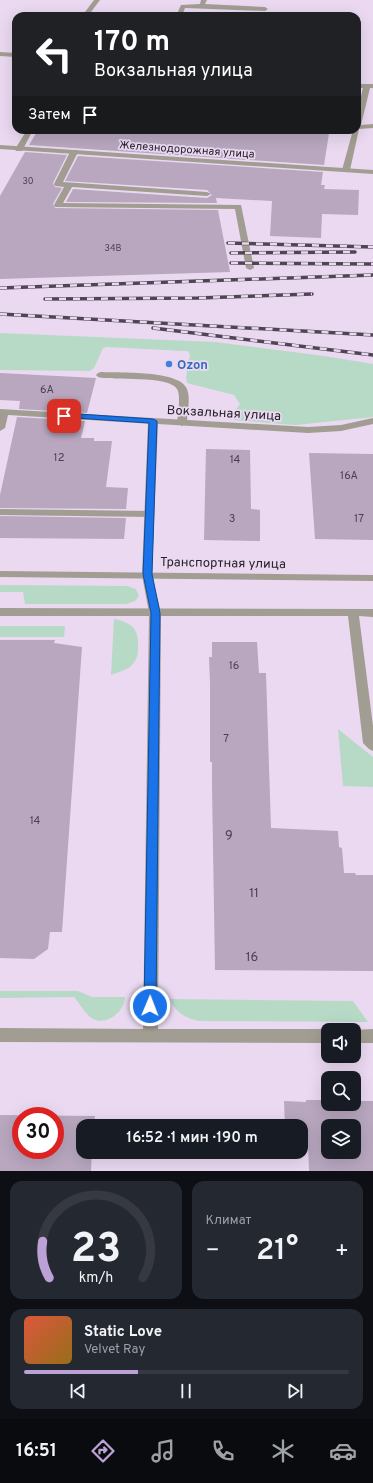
<!DOCTYPE html>
<html lang="ru">
<head>
<meta charset="utf-8">
<style>
  :root { --surface:#171b24; --page:#242831; --text:#f1f3f6; --muted:#9ea1a6; --line:#363941; --accent:#bca1d7 }
  body { margin:0; font-family:Overpass,sans-serif; background:var(--page); color:var(--text); height:100vh; display:flex; flex-direction:column; font-size:15px; white-space:nowrap }
  * { box-sizing:border-box; margin:0 }
  p { font-size:13px; color:var(--muted) }
  .icon { flex:none; width:22px; height:22px; fill:none; stroke:currentColor; stroke-width:2; stroke-linecap:round; stroke-linejoin:round }
  .map { position:relative; height:1171px; overflow:hidden }
  .details { display:flex; flex-direction:column; gap:10px; padding:10px; background:#0d0f14; flex:1 }
  .details>* { flex:none }
  .top-card { position:absolute; left:12px; top:12px; width:349px; height:122px; border-radius:12px; box-shadow:0 4px 16px #0002; background:#202124; color:#fff; overflow:hidden }
  .tools { position:absolute; left:321px; top:1023px; display:grid; gap:8px }
  .tools a { display:grid; place-items:center; width:40px; height:40px; border-radius:8px; background:var(--surface); box-shadow:0 4px 16px #0002; font-size:20px }
  .speed { position:absolute; left:12px; top:1107px; display:flex; gap:8px; font-size:20px; font-weight:700; text-align:center }
  .speed>* { display:grid; place-content:center; width:52px; height:52px; border-radius:50%; background:var(--surface); box-shadow:0 4px 16px #0002; line-height:1 }
  .speed .limit { border:6px solid #d22; background:#fff; color:#111 }
  .pin { position:absolute; display:grid; place-items:center; width:34px; height:34px; color:#fff; margin:-17px; border-radius:8px; box-shadow:0 2px 6px #0006 }
  .me { position:absolute; width:44px; margin:-22px; rotate:1deg; stroke-linejoin:round; filter:drop-shadow(0 0 3px #0008) }
  .turn { display:flex; align-items:center; gap:14px; height:84px; padding:0 16px; font-size:18px }
  .turn .icon { width:52px; height:52px; stroke-width:2.5 }
  .turn b { display:block; font-size:28px; line-height:34px }
  .then { display:flex; align-items:center; height:38px; padding:0 16px; background:#0003; gap:8px; font-size:15px }
  .big { font-size:30px; font-weight:600; line-height:1.1 }
  .details .widget { flex:1; display:flex; flex-direction:column; justify-content:center; gap:6px; min-width:0; padding:0 14px; border-radius:12px; background:var(--page) }
  .details .dial { align-items:center; gap:0 }
  .dial svg { height:104px; overflow:visible; fill:none; stroke:var(--line); stroke-width:7; stroke-linecap:round; text-anchor:middle }
  .dial text { fill:var(--text); stroke:none }
  .song { display:flex; align-items:center; gap:12px }
  .cover { width:48px; height:48px; border-radius:6px; background:linear-gradient(135deg,hsl(10 70% 55%),hsl(40 70% 35%)) }
  .played { height:4px; border-radius:2px; background:linear-gradient(90deg,var(--accent) 35%,var(--line) 35%) }
  .keys { display:flex; justify-content:space-around; direction:ltr }
  .heat { display:flex; justify-content:space-between; align-items:center; font-size:22px; direction:ltr }
  .details .tiles { flex:1; display:grid; gap:10px; grid-template-columns:1fr 1fr }
  .widget:last-child { grid-column:span 2 }
  .trip { position:absolute; left:76px; top:1119px; width:232px; height:40px; border-radius:12px; background:var(--surface); box-shadow:0 4px 16px #0002; font-weight:600; line-height:40px; text-align:center }
  .menu { display:flex; height:64px; justify-content:space-around; align-items:center; background:#090b0e; color:var(--muted) }
  .menu .icon { width:28px; height:28px }
  .menu .current { color:var(--accent) }
  .menu b { font-size:18px; color:var(--text) }
  .map>svg:first-child { display:block }
  .green { fill:#b6dac6 }
  .building { fill:#b8a7bf; fill-rule:evenodd }
  .lines { fill:none; stroke-linecap:round; stroke-linejoin:round }
  .service { fill:#a29d92; fill-rule:evenodd }
  .minor { fill:#a29d92; fill-rule:evenodd }
  .tertiary { fill:#a29d92; fill-rule:evenodd }
  .rail-casing { stroke:#4e4652; stroke-width:3.5 }
  .rail { stroke:#ead9f1; stroke-width:2.5; stroke-dasharray:7; stroke-linecap:butt }
  .route { fill:#1a73e8; stroke:#114b97 }
  .shop-dot { fill:#3f7fe0; stroke:#ead9f1; stroke-width:1.5 }
  .labels { text-anchor:middle; stroke-width:3.5; stroke-linejoin:round; paint-order:stroke }
  .far-number-label { font-size:9px; fill:#4b424f }
  .far-street-label { font-size:11px; fill:#27212a; stroke:#ead9f1 }
  .number-label { font-size:11px; fill:#4b424f }
  .shop-label { font-size:13px; font-weight:bold; fill:#366cbe; stroke:#ead9f1; text-anchor:start }
  .street-label { font-size:13px; fill:#27212a; stroke:#ead9f1 }
  .near-number-label { font-size:13px; fill:#4b424f }
</style>
</head>
<body>
<div class="map">
<svg width="373" height="1171" viewBox="0 0 373 1171">
  <rect width="100%" height="100%" fill="#ead9f1"/>
  <!-- green -->
  <g class="green">
    <polygon points="0,333 215,342 324,356 373,364 373,417 295,425 234,420 231,416 240,404 234,395 187,383 186,378 190,355 188,351 184,351 107,347 103,348 94,368 90,371 0,370"/>
    <polygon points="0,585 127,586 136,589 139,596 135,601 126,604 25,604 23,592 0,592"/>
    <path d="M114,619C133,623 139,629 138,649C138,656 136,661 131,666C125,671 118,672 111,675Z"/>
    <polygon points="0,626 65,626 64,637 0,637"/>
    <polygon points="338,729 373,757 373,787 343,786"/>
    <path d="M0,991H78L92,997H125C125,1011 107,1026 93,1019C86,1015 80,1004 74,997L0,998Z"/>
    <path d="M170,999L353,1001L368,1022L199,1021C186,1018 175,1013 170,999Z"/>
  </g>
  <!-- building -->
  <g class="building">
    <polygon points="38,130 285,130 329,133 324,165 29,145"/>
    <polygon points="25,152 67,155 53,183 55,187 62,188 53,204 55,208 218,210 230,272 0,279 0,196"/>
    <polygon points="78,156 323,172 321,185 325,185 324,189 359,190 358,215 322,214 321,238 270,236 272,201 216,198 217,203 66,202 73,189 207,198 212,195 207,190 65,181"/>
    <polygon points="0,373 96,378 87,413 19,409 20,401 0,400"/>
    <polygon points="17,417 85,421 81,438 94,438 94,441 112,441 106,487 128,488 126,509 0,508 0,495"/>
    <polygon points="206,449 250,450 251,509 260,510 260,541 204,540"/>
    <polygon points="309,453 373,454 373,540 315,539"/>
    <polygon points="0,516 126,518 124,539 0,538"/>
    <polygon points="0,640 55,640 54,643 82,647 62,932 50,932 48,949 34,959 0,958"/>
    <polygon points="212,642 257,642 259,673 266,673 271,828 338,831 339,847 342,848 344,873 355,873 356,875 373,875 373,971 215,970 212,786 212,762 210,762 210,683 209,657 212,657"/>
    <path d="M306,1100H328V1104H354V1101H373V1171H309L308,1146L301,1145V1126H285L284,1101L306,1102ZM328,1126H354V1152H328Z"/>
    <path d="M0,1115L95,1116L94,1126H83V1152H92L91,1171H0ZM21,1116H55V1150H21Z"/>
  </g>
  <g class="lines">
    <!-- service -->
    <g class="service">
      <polygon points="94,0 100,0 88,16 82,16"/>
      <polygon points="201,0 207,0 205,4 265,7 268,9 265,11 185,8 182,16 176,16 181,5 200,4"/>
      <polygon points="0,52 16,53 16,57 0,56"/>
      <polygon points="357,84 373,84 373,88 370,88 361,125 373,124 373,128 359,129 350,170 346,172 342,170 353,130 357,130 357,113 363,88 357,88"/>
      <polygon points="27,130 33,130 22,151 16,151 15,149"/>
      <polygon points="71,150 77,150 78,152 63,182 207,192 211,194 207,196 72,187 63,203 241,205 254,268 250,270 246,268 235,209 55,207 54,205 64,187 55,186 54,184"/>
      <path d="M101,372C119,373 180,370 187,389C191,399 187,413 187,423L182,426L177,423C178,415 181,395 177,389C169,375 113,381 98,377L96,375L98,373Z"/>
      <polygon points="0,409 153,418 158,421 153,424 8,415 5,428 0,431"/>
      <polygon points="0,509 150,511 155,514 150,517 0,515"/>
      <polygon points="0,608 373,609 373,617 359,616 373,726 373,751 369,749 363,743 348,616 0,616"/>
    </g>
    <!-- minor -->
    <g class="minor">
      <polygon points="0,145 373,170 373,174 0,149"/>
      <polygon points="153,418 308,427 341,425 373,418 373,424 341,431 308,433 158,424 152,575 161,613 158,1029 328,1029 330,1030 328,1030 328,1043 0,1042 0,1028 143,1029 149,613 142,575 148,421"/>
      <polygon points="373,1029 373,1043 354,1043 354,1030 352,1030"/>
    </g>
    <!-- tertiary -->
    <polygon class="tertiary" points="0,571 373,575 373,581 0,577"/>
    <!-- rail casing -->
    <g class="rail-casing">
      <g id="rail">
        <polyline points="228,243 373,247"/>
        <polyline points="231,253 355,252"/>
        <polyline points="231,263 373,264"/>
        <polyline points="0,288 373,275"/>
        <polyline points="45,299 198,298 312,294"/>
        <polyline points="0,314 373,335"/>
        <polyline points="153,328 373,355"/>
      </g>
    </g>
    <!-- rail -->
    <use href="#rail" class="rail"/>
  </g>
  <!-- route -->
  <polygon class="route" points="64,413 153,419 157,421 152,574 160,613 156,1006 154,1010 150,1012 146,1010 144,1006 151,613 143,574 149,423 61,417 60,416"/>
  <!-- markers -->
  <circle class="shop-dot" cx="169" cy="364" r="4"/>
  <g class="labels">
    <!-- far-number labels -->
    <g class="far-number-label">
      <text x="28" y="184">30</text>
      <text x="113" y="251">34В</text>
    </g>
    <!-- far-street labels -->
    <g class="far-street-label">
      <text transform="translate(187 149) rotate(4)" y="4">Железнодорожная улица</text>
    </g>
    <!-- number labels -->
    <g class="number-label">
      <text x="47" y="393">6А</text>
      <text x="59" y="461">12</text>
      <text x="235" y="463">14</text>
      <text x="349" y="479">16А</text>
      <text x="232" y="522">3</text>
      <text x="359" y="522">17</text>
      <text x="234" y="669">16</text>
      <text x="226" y="742">7</text>
      <text x="35" y="824">14</text>
    </g>
    <!-- shop labels -->
    <g class="shop-label">
      <text x="177" y="369">Ozon</text>
    </g>
    <!-- street labels -->
    <g class="street-label">
      <text transform="translate(224 412) rotate(3)" y="5">Вокзальная улица</text>
      <text transform="translate(223 562) rotate(1)" y="5">Транспортная улица</text>
    </g>
    <!-- near-number labels -->
    <g class="near-number-label">
      <text x="229" y="839">9</text>
      <text x="254" y="897">11</text>
      <text x="252" y="961">16</text>
    </g>
  </g>
</svg>
<div class="tools">
<a><svg class="icon" aria-label="sound" viewBox="0 0 24 24"><path d="M4 9h4l5-4v14l-5-4H4zM17 9q2 3 0 6"/></svg></a>
<a><svg class="icon" aria-label="search" viewBox="0 0 24 24"><circle cx="10" cy="10" r="6"/><path d="M15 15l6 6"/></svg></a>
<a><svg class="icon" aria-label="layers" viewBox="0 0 24 24"><path d="M12 4l9 5-9 5-9-5zM3 14l9 5 9-5"/></svg></a>
</div>
<div class="speed"><div class="limit">30</div></div>
<div class="pin" style="left:64px;top:416px;background:#d93025"><svg class="icon" aria-label="arrive" viewBox="0 0 24 24"><path d="M6 21V4h12l-3 4 3 4H6"/></svg></div>
<svg class="me" style="left:150px;top:1006px" viewBox="-20 -20 40 40"><circle r="17" fill="#1a73e8" stroke="#fff" stroke-width="3"/><path d="M0-11L8 9 0 5-8 9z" fill="#fff"/></svg>
<div class="trip">16:52 · 1 мин · 190 m</div>
<div class="top-card">
<div class="turn"><svg class="icon" aria-label="left" viewBox="0 0 24 24"><path d="M17 20v-9H6M10 6l-5 5 5 5"/></svg><div><b>170 m</b>Вокзальная улица</div></div>
<div class="then">Затем<svg class="icon" aria-label="arrive" viewBox="0 0 24 24"><path d="M6 21V4h12l-3 4 3 4H6"/></svg></div>
</div>
</div>
<section class="details">
<div class="tiles">
<div class="widget dial"><svg viewBox="0 0 100 80">
<path d="M14 69A42 42 0 1 1 86 69"/>
<path d="M14 69A42 42 0 0 1 9 41" stroke="#bca1d7"/>
<text x="50" y="56" font-size="32" font-weight="700">23</text>
<text x="50" y="72" font-size="11">km/h</text>
</svg></div>
<div class="widget"><p>Климат</p>
<div class="heat"><a>−</a><b class="big">21°</b><a>+</a></div>
</div>
<div class="widget">
<div class="song"><i class="cover"></i><div><b>Static Love</b><p>Velvet Ray</p></div></div>
<div class="played"></div>
<div class="keys"><svg class="icon" aria-label="previous" viewBox="0 0 24 24"><path d="M18 5L8 12l10 7zM5 5v14"/></svg><svg class="icon" aria-label="pause" viewBox="0 0 24 24"><path d="M8 5v14M16 5v14"/></svg><svg class="icon" aria-label="next" viewBox="0 0 24 24"><path d="M6 5l10 7-10 7zM19 5v14"/></svg></div>
</div>
</div>
</section>
<nav class="menu">
<b>16:51</b>
<svg class="icon current" aria-label="directions" viewBox="0 0 24 24"><path d="M12 3l9 9-9 9-9-9zM9 14v-3h6M13 9l2 2-2 2"/></svg>
<svg class="icon" aria-label="music" viewBox="0 0 24 24"><path d="M9 18V5l10-2v13"/><circle cx="6" cy="18" r="3"/><circle cx="16" cy="16" r="3"/></svg>
<svg class="icon" aria-label="phone" viewBox="0 0 24 24"><path d="M5 4h4l2 5-3 2q2 4 5 5l2-3 5 2v4C11 20 4 13 5 4z"/></svg>
<svg class="icon" aria-label="climate" viewBox="0 0 24 24"><path d="M12 3v18M4 7l16 10M4 17L20 7"/></svg>
<svg class="icon" aria-label="car" viewBox="0 0 24 24"><path d="M5 17H2v-5l4-1 3-4h7l3 4 3 1v5h-3M9 17h6M6 11h13"/><circle cx="7" cy="17" r="2"/><circle cx="17" cy="17" r="2"/></svg>
</nav>
</body>
</html>
